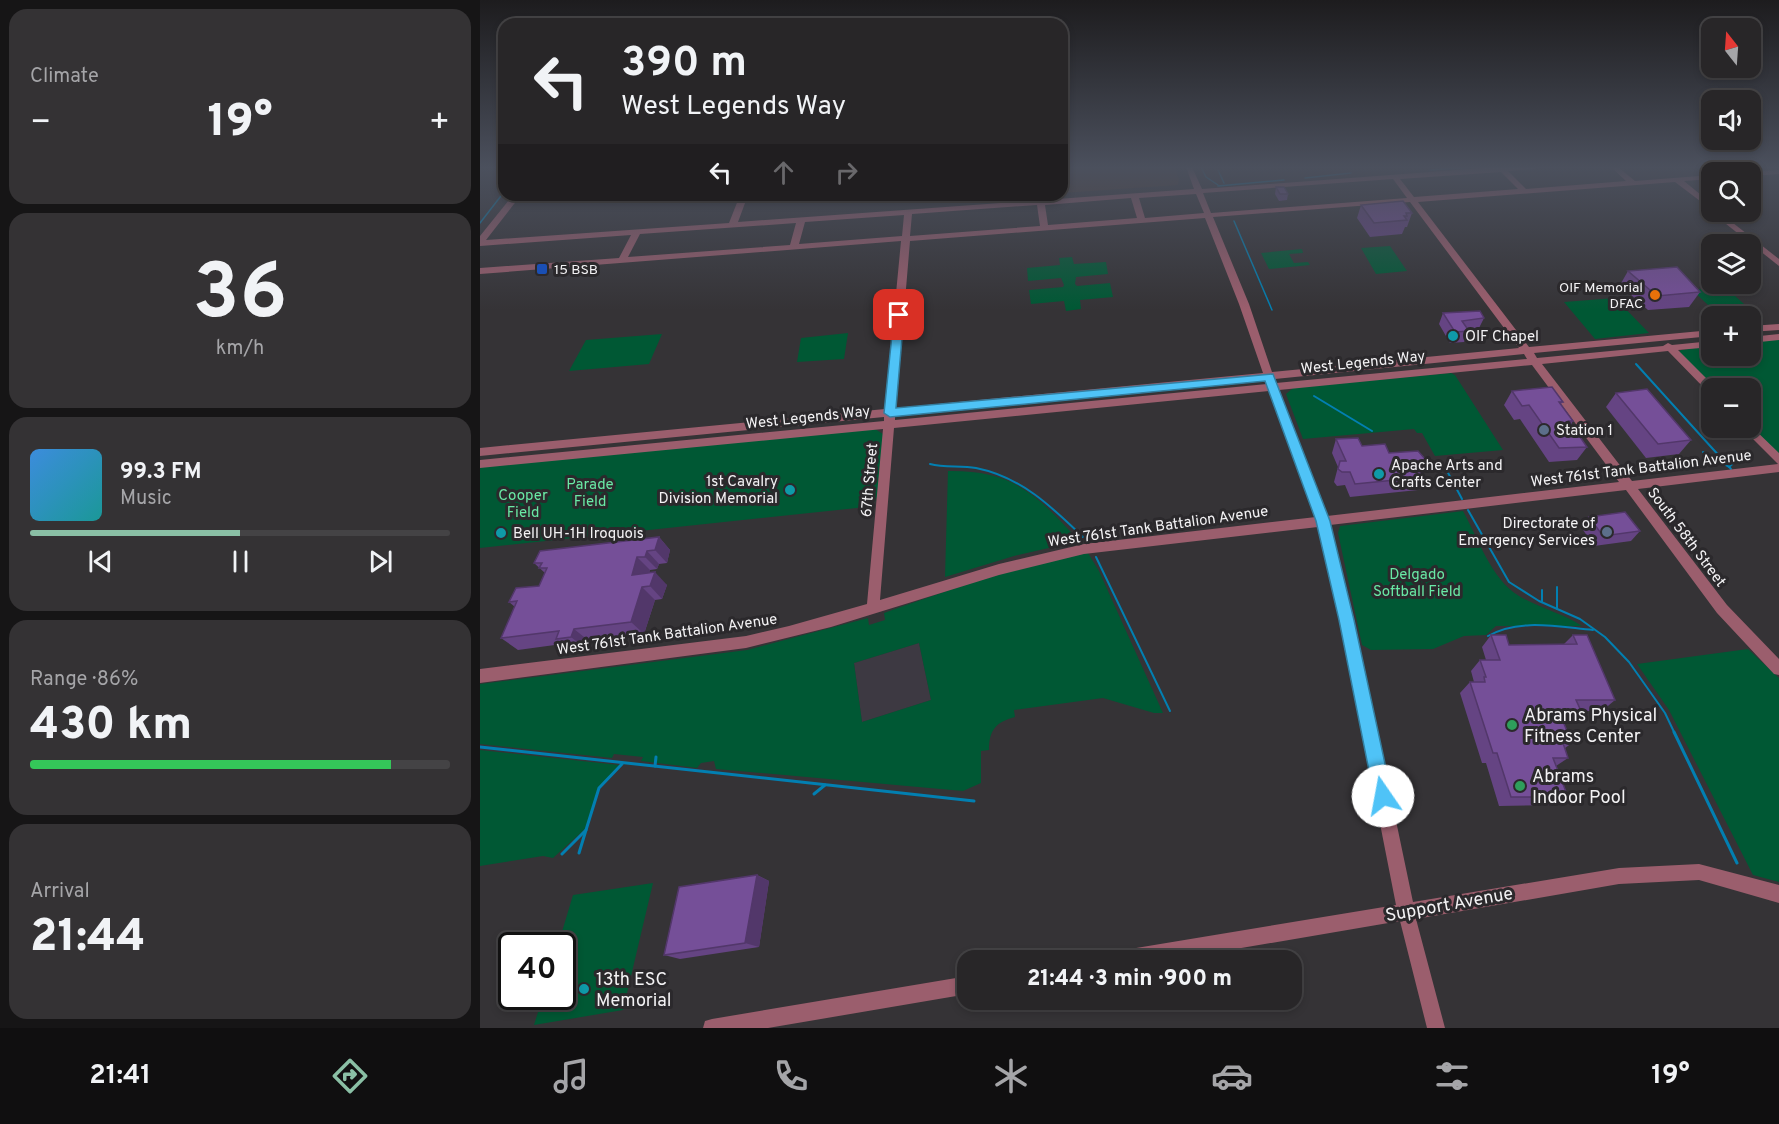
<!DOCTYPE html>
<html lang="en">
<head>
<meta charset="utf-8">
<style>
  :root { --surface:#282628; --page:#343234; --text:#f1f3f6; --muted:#a5a5a8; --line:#444345; --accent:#8abfa5 }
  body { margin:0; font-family:Overpass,sans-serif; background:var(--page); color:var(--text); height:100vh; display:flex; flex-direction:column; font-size:22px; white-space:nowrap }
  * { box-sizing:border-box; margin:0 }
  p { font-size:20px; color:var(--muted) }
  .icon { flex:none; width:33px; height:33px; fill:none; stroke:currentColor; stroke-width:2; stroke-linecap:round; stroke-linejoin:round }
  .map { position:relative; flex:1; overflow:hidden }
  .panel { display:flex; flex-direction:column; gap:9px; padding:9px; background:#161516; width:480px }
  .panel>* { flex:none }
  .hud { position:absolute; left:18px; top:18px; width:570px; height:183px; border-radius:18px; box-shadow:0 3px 9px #0003,0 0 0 2px var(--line); background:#282628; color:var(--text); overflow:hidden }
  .needle { width:39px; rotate:343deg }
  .buttons { position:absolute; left:1221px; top:18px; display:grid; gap:12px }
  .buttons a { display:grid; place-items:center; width:60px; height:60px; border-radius:12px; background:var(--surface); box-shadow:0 3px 9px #0003,0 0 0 2px var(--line); font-size:30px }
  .speed { position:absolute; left:18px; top:932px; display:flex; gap:12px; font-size:30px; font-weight:700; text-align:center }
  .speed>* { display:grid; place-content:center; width:78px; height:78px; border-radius:50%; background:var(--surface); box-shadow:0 3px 9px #0003,0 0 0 2px var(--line); line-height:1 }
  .speed .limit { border:3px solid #111; border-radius:9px; background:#fff; color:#111 }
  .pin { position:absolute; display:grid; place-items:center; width:51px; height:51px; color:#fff; margin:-26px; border-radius:12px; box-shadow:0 3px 9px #0006 }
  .me { position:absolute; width:66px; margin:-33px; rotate:348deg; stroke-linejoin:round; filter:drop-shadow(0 0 4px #0008) }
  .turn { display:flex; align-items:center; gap:21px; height:126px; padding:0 24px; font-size:27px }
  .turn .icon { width:78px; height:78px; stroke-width:2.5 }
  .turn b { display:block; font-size:42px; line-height:51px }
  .lanes { display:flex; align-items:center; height:57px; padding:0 24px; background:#0003; justify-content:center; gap:30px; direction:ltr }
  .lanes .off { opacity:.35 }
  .big { font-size:45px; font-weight:800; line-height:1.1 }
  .panel .widget { flex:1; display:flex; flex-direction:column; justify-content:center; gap:9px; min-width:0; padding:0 21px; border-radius:18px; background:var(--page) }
  .panel .dial { align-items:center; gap:0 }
  .dial b { font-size:78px; line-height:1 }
  .song { display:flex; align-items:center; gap:18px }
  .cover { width:72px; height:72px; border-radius:9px; background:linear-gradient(135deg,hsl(210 70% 55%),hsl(180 70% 35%)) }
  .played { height:6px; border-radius:3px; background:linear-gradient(90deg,var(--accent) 50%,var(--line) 50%) }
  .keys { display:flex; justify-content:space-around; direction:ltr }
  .heat { display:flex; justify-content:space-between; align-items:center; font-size:33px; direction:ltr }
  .charge { height:9px; border-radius:4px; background:linear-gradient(90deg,#34c759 86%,var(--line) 0) }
  .trip { position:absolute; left:477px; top:950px; width:345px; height:60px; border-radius:18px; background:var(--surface); box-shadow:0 3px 9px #0003,0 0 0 2px var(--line); font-weight:800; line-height:60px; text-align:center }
  .menu { display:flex; height:96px; justify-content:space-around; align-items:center; background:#100f10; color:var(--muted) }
  .menu .icon { width:42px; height:42px }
  .menu .active { color:var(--accent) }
  .menu b { font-size:27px; color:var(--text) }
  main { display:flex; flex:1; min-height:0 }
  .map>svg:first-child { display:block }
  .built { fill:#3d3942 }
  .industrial { fill:#4a372f }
  .green { fill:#005834; fill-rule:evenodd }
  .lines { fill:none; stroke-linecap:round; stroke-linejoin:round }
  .stream-far2 { stroke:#027fb1; stroke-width:1.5 }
  .stream-far1 { stroke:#027fb1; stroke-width:2 }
  .stream { stroke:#027fb1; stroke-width:3 }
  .minor { fill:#9b5e6d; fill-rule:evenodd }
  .wall { fill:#654483 }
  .shaded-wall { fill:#52376a }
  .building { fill:#754f98; stroke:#52376a; stroke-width:1.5 }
  .route { fill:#4fc3f7; stroke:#337fa1; stroke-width:1.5 }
  .transit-dot { fill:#1a4fb4; stroke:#2b292c; stroke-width:2 }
  .food-dot { fill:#e8710a; stroke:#2b292c; stroke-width:2 }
  .culture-dot { fill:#0f9aa8; stroke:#2b292c; stroke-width:2 }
  .service-dot { fill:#5c6f8a; stroke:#2b292c; stroke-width:2 }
  .leisure-dot { fill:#2e9e5b; stroke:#2b292c; stroke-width:2 }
  .labels { text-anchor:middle; stroke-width:6; stroke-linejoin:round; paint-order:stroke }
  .far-poi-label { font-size:14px; fill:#f3f2f4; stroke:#2b292c; text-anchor:start }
  .poi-label { font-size:15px; fill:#f3f2f4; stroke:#2b292c; text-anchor:start }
  .street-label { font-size:15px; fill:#f3f2f4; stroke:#2b292c }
  .park-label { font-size:15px; fill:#69e9a5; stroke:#2b292c }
  .near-poi-label { font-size:18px; fill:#f3f2f4; stroke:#2b292c; text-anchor:start }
  .near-street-label { font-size:18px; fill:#f3f2f4; stroke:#2b292c }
</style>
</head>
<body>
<main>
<section class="panel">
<div class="widget"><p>Climate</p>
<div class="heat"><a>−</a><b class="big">19°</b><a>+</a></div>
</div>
<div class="widget dial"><b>36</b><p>km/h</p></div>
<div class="widget">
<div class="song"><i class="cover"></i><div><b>99.3 FM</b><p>Music</p></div></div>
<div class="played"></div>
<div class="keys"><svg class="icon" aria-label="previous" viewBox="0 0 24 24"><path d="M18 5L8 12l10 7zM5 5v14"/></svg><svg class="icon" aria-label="pause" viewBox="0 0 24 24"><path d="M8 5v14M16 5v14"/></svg><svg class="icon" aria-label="next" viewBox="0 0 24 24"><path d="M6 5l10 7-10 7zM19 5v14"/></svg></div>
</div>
<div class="widget"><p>Range · 86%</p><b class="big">430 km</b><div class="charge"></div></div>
<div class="widget"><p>Arrival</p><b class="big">21:44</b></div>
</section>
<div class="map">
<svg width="1299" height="1028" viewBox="0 0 1299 1028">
  <rect width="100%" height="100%" fill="#353336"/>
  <!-- built -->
  <polygon class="built" points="439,643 451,700 382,722 374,663"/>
  <!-- industrial -->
  <polygon class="industrial" points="582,167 694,167 699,179 698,185 582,193"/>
  <!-- green -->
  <g class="green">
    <polygon points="910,246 927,271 896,274 881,248"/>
    <polygon points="822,249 823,253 809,254 814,263 828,262 830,265 789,269 781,253"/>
    <polygon points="592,257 594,264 626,262 628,274 596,277 595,284 597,286 630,283 633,297 600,300 601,309 586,311 584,301 551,304 549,290 583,287 584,285 581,278 548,281 547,268 580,265 579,258"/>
    <polygon points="1245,287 1283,321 1283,322 1271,323 1270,316 1240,316 1212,290"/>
    <polygon points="1135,298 1169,333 1115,339 1084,302"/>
    <polygon points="368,333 364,359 317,362 321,338"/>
    <polygon points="182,334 169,364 89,371 106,340"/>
    <polygon points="1299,339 1299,454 1271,427 1270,388 1234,388 1199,352 1201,350 1231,346 1232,356 1270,356 1271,342"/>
    <polygon points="971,373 975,375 1023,450 955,456 942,433 937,433 934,429 823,439 806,394 813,388"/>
    <polygon points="395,429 403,434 397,497 395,501 386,507 0,548 0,467"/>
    <path d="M468,471C534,470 557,495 599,541L534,556L465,577Z"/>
    <path d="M983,511C998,538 1011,579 1039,596C1059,608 1082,613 1102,626H1016L1006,635L984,636L953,649L891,650L882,645L858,533L860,526Z"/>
    <path d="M608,553L619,571L683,713H674L623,698L534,710L535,717C516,722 509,730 509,750L501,751V783L483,791L236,769L234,761L221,763L217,768L161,761L163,757L134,754L132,758L0,744V684L267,650L388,618L389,625L405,620L404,613C471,589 538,566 608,553ZM439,643L451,700L382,722L374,663Z"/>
    <polygon points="1268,649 1299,678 1299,882 1273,875 1189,710 1157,664"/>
    <polygon points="0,750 139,765 118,788 105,829 73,858 63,856 0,866"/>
    <polygon points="173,883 143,1010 54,1025 63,996 82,996 82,945 78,945 93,895"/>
  </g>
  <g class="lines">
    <!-- stream-far2 -->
    <g class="stream-far2">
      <polyline points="721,167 726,177 738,185"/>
      <polyline points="738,170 744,183"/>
      <polyline points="950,170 996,167"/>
      <polyline points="21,178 24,178"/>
      <polyline points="825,178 871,173"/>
      <polyline points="738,186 804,180"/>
      <polyline points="754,221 792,310"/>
      <polyline points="0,223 24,192"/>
    </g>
    <!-- stream-far1 -->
    <g class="stream-far1">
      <polyline points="1156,364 1251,469"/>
      <polyline points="834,396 892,431"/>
      <polyline points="1223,452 1249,467 1258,459"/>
      <path d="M450,464C465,468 481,465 496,468C541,477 571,506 603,537"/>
      <polyline points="966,469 982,499"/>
      <polyline points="988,510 1029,582 1059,601 1100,619 1125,637 1149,662 1185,713 1195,734"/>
      <polyline points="616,557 690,711"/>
      <polyline points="1077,587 1077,609"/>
      <polyline points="1062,590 1062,602"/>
      <path d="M1008,636C1039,618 1079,627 1113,630"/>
    </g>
    <!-- stream -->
    <g class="stream">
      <polyline points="1194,732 1257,863"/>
      <polyline points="0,747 494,801"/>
      <polyline points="175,766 176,757"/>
      <polyline points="334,794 345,785"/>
      <polyline points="99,853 106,830"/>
      <polyline points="82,854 106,830 119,788 142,764"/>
    </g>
    <!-- minor -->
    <g class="minor">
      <path d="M706,167H712L722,189L1017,167H1058L1055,169L1028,171L1046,189L1146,181L1131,167H1138L1155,181L1232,175V179L1204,181L1232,204V210L1195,182L938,202L1049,347L1232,330V336L1054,353L1057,358L1183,346L1188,343L1192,345L1232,341V347L1198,350L1236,388H1232V393L1228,392L1188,351L1062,364L1152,481L1298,464L1262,428H1270V425L1299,453V472L1158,489L1247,605L1299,659V675L1294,674L1237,613L1146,490L850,525L874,620L933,902L1139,868L1219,864L1299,885V903L1219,880L1139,884L936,919L965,1028H947L920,921L691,960H629L632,954L638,951L916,905L860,620L838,527L604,554L519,575L351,627L266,648L0,683V669L266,636L309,626L387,604L403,429L0,468V460L404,421V417L0,456V448L405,409L421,241L0,274V268L139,258L151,235L0,246V236L33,195H41L6,240L249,223L260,195H268L258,222L714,189ZM1021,172L1038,189L934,197L920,179ZM913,179L927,198L731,213L723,193ZM716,194L724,213L665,218L659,198ZM651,198L657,218L568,225L565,205ZM930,202L1039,348L792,372L769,304L733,217ZM557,205L560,226L430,236L432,214ZM424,215L422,236L319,244L325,222ZM725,218L759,304L783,373L416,408L430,241ZM316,223L310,245L148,257L160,234ZM1044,354L1047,359L796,383L795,379ZM1052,365L1139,482L847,516L799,390ZM785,380L787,384L415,420V416ZM789,391L836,517L604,544L519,564L400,600L414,428Z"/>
      <polygon points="1299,170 1299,174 1270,176 1270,172 1267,172"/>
      <polygon points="1231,212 1239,212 1299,259 1299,266"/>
      <polygon points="1299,324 1299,330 1270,332 1270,326"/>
      <polygon points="1299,334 1299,340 1270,343 1270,337"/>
      <polygon points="488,976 488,994 288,1028 223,1028 225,1021 232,1019"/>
    </g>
  </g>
  <!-- wall -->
  <g class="wall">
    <polygon points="796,187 808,194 807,200 799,201 795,194"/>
    <polygon points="881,205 932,213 927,227 925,227 922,234 890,237 877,218"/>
    <polygon points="1148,271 1220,292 1209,307 1168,310 1140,285"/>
    <polygon points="963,313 1004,318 999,328 988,330 989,331 984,342 970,343 959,324"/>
    <polygon points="1032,391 1083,402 1081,404 1093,421 1091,424 1107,447 1097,460 1069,462 1040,419 1034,420 1024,405"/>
    <polygon points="1136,393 1211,440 1199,454 1166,458 1126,407"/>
    <polygon points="856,439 909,453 946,460 941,470 945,477 938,490 870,497 865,485 857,486 854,482 858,467 852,453"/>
    <polygon points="1109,517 1160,531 1151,541 1114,546 1101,527"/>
    <polygon points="179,537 190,550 187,563 179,564 177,569 170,570 169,573 187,585 182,599 175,600 164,634 109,641 106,649 91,651 82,644 38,650 21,638 35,607 29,602 59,586 65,573 54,563"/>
    <polygon points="1011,635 1029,645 1084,644 1093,635 1135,700 1122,711 1101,711 1088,721 1083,722 1092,743 1085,748 1088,758 1076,766 1088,797 1074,805 1019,806 1006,763 1002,763 980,693 990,682 994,682 991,671 1000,660 1006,660 1002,647"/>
    <polygon points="277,875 289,881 279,947 200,959 184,955"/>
  </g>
  <!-- shaded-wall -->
  <g class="shaded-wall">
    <polygon points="946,460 939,474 938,464"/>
    <polygon points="179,537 190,550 187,563 175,550"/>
    <polygon points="167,551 179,564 177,569 165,557"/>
    <polygon points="157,557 170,570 164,588 152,575"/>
    <polygon points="175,572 187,585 182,599 170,586"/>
    <polygon points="162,587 175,600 164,634 151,622"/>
    <polygon points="94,629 109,641 106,649 91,637"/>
    <polygon points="277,875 289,881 279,947 265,943"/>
  </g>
  <!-- building -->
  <g class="building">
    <polygon points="796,187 804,187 808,194 800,194"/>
    <polygon points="923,201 932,213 926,213 927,216 924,216 927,220 894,223 881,205"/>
    <polygon points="1197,267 1220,292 1177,296 1148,271"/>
    <polygon points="1000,311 1004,318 982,321 989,331 975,332 963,313"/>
    <polygon points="1072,387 1083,402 1079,402 1093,421 1089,421 1107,447 1079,448 1049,405 1042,406 1032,391"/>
    <polygon points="1167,389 1211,440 1178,444 1136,393"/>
    <polygon points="878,438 882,446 905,444 909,453 938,451 946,460 938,464 945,477 875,484 870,472 862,472 858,469 860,461 866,461 856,439"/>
    <polygon points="1145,512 1160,531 1123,536 1109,517"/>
    <polygon points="179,537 175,550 167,551 165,557 157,557 152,575 175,572 170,586 162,587 151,622 94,629 91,637 76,639 79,631 21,638 37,601 29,602 36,588 59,586 67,568 59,568 62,563 54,563 60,551"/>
    <polygon points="1011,635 1026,635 1029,645 1097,644 1093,635 1107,635 1135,700 1096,700 1101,711 1085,711 1088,719 1082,719 1092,743 1083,743 1088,758 1073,758 1088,797 1031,797 1017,753 1013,753 990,682 1005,682 1004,677 1006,677 1000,660 1020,660"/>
    <polygon points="277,875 265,943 184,955 199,887"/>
  </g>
  <!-- sky -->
  <linearGradient id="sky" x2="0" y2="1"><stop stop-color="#1d1c1e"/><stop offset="0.54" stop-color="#4b505d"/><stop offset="1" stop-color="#4b505d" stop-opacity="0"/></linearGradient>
  <rect width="1299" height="310" fill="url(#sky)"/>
  <!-- route -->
  <polygon class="route" points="419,312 424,315 416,408 793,374 850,521 874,620 912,796 909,802 903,805 897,802 894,796 859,620 836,521 785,381 410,417 404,413 414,315"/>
  <!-- markers -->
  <rect class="transit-dot" x="56" y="263" width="12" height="12" rx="3"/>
  <circle class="food-dot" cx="1175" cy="295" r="6"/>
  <g class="culture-dot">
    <circle cx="973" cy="336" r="6"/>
    <circle cx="899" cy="474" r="6"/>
    <circle cx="310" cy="490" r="6"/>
    <circle cx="21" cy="533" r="6"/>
    <circle cx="104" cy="989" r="6"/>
  </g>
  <g class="service-dot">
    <circle cx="1064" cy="430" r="6"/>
    <circle cx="1127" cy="532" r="6"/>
  </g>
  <g class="leisure-dot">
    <circle cx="1032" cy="725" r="6"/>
    <circle cx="1040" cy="786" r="6"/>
  </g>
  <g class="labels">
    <!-- far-poi labels -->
    <g class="far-poi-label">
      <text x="74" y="274">15 BSB</text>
      <text x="1163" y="292" text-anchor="end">OIF Memorial<tspan x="1163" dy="16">DFAC</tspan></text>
    </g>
    <!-- poi labels -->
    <g class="poi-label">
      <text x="985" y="341">OIF Chapel</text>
      <text x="1076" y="435">Station 1</text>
      <text x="911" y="470">Apache Arts and<tspan x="911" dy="17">Crafts Center</tspan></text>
      <text x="298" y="486" text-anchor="end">1st Cavalry<tspan x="298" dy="17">Division Memorial</tspan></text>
      <text x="1115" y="528" text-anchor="end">Directorate of<tspan x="1115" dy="17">Emergency Services</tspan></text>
      <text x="33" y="538">Bell UH-1H Iroquois</text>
    </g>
    <!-- street labels -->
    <g class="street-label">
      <text transform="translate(883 362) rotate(-6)" y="5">West Legends Way</text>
      <text transform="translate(328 417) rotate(-6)" y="5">West Legends Way</text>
      <text transform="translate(1161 468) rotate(-7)" y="5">West 761st Tank Battalion Avenue</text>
      <text transform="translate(389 480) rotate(-85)" y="5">67th Street</text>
      <text transform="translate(678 526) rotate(-8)" y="5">West 761st Tank Battalion Avenue</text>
      <text transform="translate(1207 537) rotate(53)" y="5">South 58th Street</text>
      <text transform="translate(187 634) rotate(-8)" y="5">West 761st Tank Battalion Avenue</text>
    </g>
    <!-- park labels -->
    <g class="park-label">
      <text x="110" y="489">Parade<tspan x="110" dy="17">Field</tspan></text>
      <text x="43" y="500">Cooper<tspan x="43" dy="17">Field</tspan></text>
      <text x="937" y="579">Delgado<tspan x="937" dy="17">Softball Field</tspan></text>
    </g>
    <!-- near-poi labels -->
    <g class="near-poi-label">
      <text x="1044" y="721">Abrams Physical<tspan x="1044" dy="21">Fitness Center</tspan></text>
      <text x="1052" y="782">Abrams<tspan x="1052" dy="21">Indoor Pool</tspan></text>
      <text x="116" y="985">13th ESC<tspan x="116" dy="21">Memorial</tspan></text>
    </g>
    <!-- near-street labels -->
    <g class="near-street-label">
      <text transform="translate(969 904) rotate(-10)" y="6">Support Avenue</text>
    </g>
  </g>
</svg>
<div class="buttons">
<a><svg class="needle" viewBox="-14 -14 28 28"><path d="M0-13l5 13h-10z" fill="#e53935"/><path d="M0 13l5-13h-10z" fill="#a5a5a8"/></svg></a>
<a><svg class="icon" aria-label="sound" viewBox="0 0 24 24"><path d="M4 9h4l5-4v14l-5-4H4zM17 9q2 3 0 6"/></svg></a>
<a><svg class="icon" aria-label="search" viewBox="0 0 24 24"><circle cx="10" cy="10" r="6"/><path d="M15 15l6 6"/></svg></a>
<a><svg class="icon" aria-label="layers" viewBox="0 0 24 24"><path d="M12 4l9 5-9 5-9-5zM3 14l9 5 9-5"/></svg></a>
<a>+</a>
<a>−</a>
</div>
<div class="speed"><div class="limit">40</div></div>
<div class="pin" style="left:419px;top:315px;background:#d93025"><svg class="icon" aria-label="arrive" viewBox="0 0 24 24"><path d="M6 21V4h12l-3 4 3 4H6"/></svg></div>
<svg class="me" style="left:903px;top:796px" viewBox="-20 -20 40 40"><circle r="19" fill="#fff"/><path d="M0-13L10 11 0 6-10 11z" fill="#4fc3f7"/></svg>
<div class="trip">21:44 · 3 min · 900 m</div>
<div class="hud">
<div class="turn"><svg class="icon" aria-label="left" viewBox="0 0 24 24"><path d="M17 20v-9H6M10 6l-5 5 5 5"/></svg><div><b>390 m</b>West Legends Way</div></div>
<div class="lanes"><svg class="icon" aria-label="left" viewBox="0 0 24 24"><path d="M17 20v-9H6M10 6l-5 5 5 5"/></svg><svg class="icon off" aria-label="ahead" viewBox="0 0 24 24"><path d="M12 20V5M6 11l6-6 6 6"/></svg><svg class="icon off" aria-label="right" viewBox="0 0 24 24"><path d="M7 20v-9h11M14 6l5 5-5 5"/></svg></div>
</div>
</div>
</main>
<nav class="menu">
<b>21:41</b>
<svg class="icon active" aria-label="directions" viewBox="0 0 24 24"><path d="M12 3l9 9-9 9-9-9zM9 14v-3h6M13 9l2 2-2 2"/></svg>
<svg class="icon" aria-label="music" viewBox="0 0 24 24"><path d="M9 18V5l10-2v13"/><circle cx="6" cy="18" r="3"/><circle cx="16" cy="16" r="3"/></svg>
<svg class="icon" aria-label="phone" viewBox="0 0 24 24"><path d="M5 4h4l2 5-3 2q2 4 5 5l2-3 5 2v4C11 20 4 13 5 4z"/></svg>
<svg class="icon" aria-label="climate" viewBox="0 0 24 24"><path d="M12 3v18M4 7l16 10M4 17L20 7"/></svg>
<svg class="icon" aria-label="car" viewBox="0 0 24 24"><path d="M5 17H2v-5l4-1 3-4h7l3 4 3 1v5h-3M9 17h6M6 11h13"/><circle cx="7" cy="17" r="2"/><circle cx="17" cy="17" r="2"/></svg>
<svg class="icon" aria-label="filters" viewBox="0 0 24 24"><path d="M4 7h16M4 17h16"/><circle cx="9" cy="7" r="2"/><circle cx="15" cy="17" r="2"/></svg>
<b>19°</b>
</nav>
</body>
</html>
